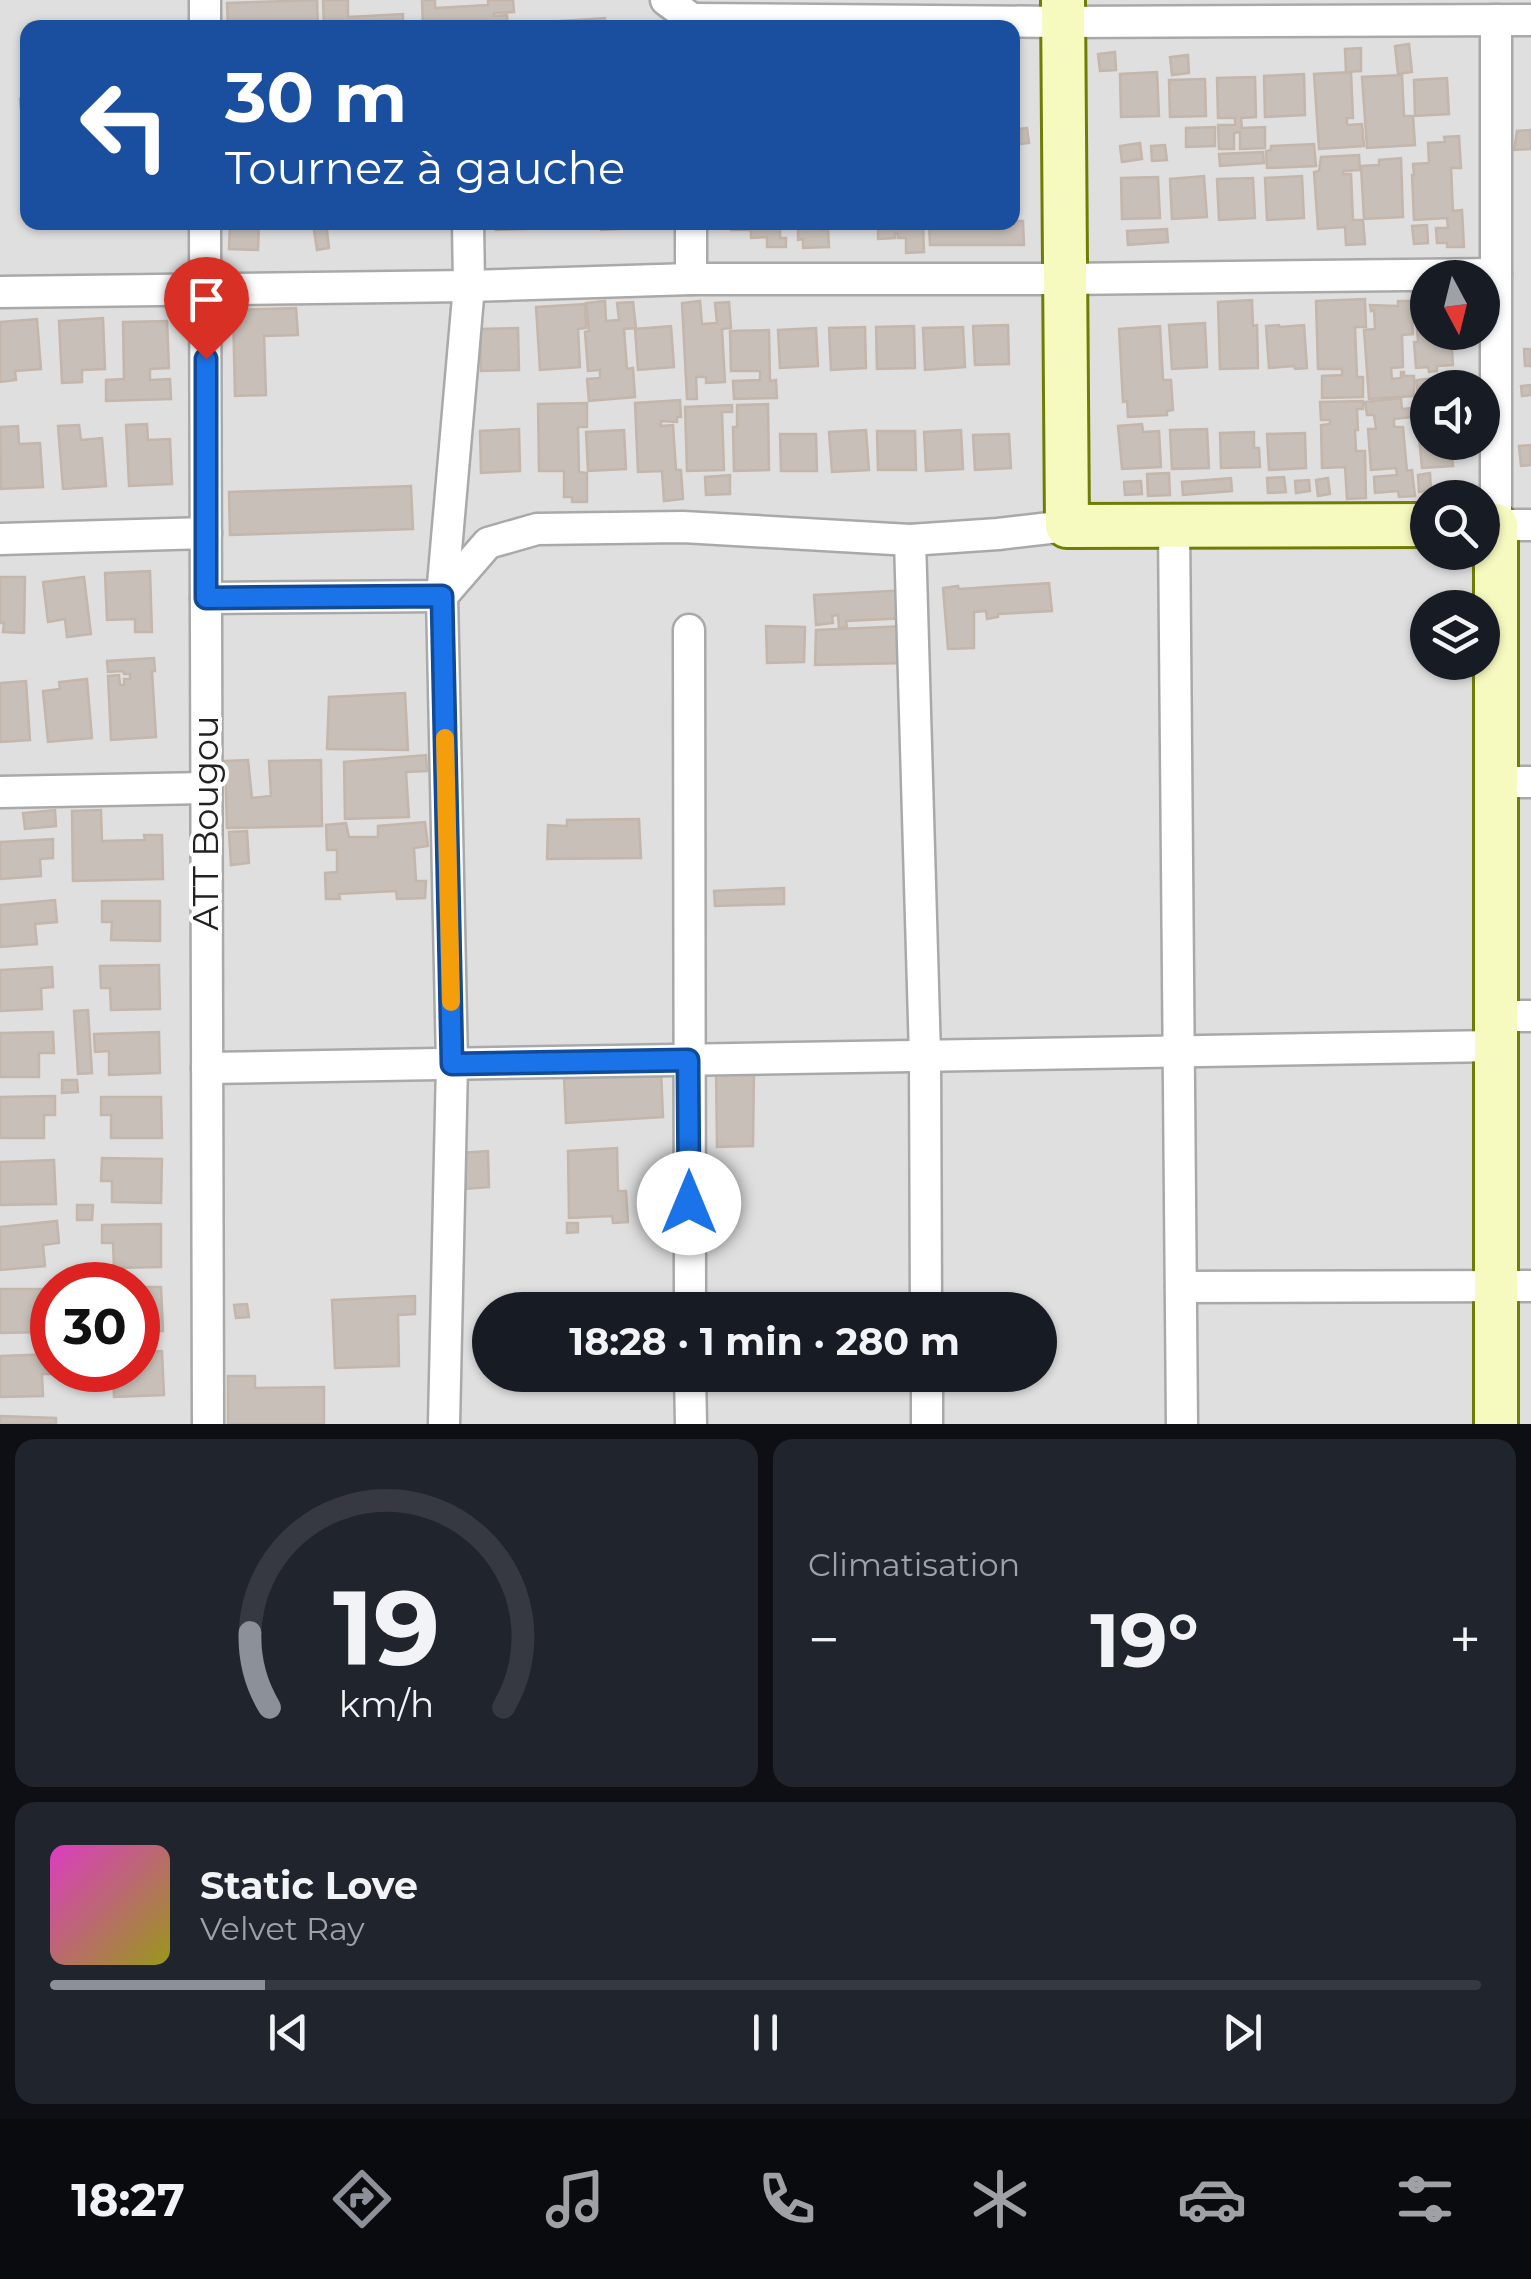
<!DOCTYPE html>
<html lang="fr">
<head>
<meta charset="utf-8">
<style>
  :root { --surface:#171b24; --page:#20242c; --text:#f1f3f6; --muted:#9ea1a6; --line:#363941; --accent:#8c9099 }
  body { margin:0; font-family:Montserrat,sans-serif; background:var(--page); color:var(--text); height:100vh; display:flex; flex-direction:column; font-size:38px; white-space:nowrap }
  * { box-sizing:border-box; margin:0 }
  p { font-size:32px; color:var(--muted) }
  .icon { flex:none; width:55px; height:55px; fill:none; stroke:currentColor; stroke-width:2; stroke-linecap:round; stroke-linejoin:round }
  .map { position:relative; height:1424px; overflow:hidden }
  .side { display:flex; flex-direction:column; gap:15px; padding:15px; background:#0d0f14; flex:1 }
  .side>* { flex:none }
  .guide { position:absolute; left:20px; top:20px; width:1000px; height:210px; border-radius:20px; box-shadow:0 2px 8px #0004; background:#1a4fa0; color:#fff; overflow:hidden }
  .needle { width:65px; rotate:173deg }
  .tools { position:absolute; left:1410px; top:260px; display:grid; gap:20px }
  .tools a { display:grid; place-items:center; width:90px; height:90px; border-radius:50%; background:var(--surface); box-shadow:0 2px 8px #0004; font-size:50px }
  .speed { position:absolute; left:30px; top:1262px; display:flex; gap:20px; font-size:50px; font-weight:700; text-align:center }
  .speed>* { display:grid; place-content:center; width:130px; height:130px; border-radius:50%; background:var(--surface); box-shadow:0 2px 8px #0004; line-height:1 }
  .speed .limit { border:15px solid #d22; background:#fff; color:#111 }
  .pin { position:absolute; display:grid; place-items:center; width:85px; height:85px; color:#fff; margin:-102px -42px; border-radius:50% 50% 50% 0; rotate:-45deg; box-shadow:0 0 10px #0007 }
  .pin .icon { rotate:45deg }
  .me { position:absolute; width:110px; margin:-55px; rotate:0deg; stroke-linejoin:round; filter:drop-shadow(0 0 8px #0008) }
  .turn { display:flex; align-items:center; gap:35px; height:210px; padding:0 40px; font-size:45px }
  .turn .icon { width:130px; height:130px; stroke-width:2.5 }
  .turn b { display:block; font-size:70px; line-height:85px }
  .big { font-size:75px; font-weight:700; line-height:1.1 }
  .side .widget { flex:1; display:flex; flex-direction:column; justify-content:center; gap:15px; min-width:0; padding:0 35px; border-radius:20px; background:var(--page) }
  .side .dial { align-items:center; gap:0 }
  .dial svg { height:260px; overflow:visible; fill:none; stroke:var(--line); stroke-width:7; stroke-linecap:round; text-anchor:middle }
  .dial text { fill:var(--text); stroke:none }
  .song { display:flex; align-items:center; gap:30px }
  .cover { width:120px; height:120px; border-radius:15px; background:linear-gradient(135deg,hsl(310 70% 55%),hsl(60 70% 35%)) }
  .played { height:10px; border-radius:5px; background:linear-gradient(90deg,var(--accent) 15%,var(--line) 15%) }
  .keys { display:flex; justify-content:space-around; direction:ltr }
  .heat { display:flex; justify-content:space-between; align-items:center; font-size:55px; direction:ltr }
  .side .tiles { flex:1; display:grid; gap:15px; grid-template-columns:1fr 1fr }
  .widget:last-child { grid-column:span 2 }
  .trip { position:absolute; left:472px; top:1292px; width:585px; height:100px; border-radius:50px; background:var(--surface); box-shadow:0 2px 8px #0004; font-weight:700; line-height:100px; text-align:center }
  .dock { display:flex; height:160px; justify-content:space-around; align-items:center; background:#090b0e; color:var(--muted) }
  .dock .icon { width:70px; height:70px }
  .dock .current { color:var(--accent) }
  .dock b { font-size:45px; color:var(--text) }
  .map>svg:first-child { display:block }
  .residential { fill:#e0dfdf; fill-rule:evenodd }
  .building { fill:#c7bfb8; stroke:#c4b6ab; stroke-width:2.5 }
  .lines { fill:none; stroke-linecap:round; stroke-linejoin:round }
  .street-casing { stroke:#a9a9a9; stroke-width:35 }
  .secondary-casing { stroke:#707d05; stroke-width:48 }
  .street { stroke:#fff; stroke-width:30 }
  .secondary { stroke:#f7fabf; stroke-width:42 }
  .route-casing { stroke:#114b97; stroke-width:25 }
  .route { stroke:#1a73e8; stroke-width:18 }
  .slow { stroke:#f59e0b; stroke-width:18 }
  .labels { text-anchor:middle; stroke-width:8; stroke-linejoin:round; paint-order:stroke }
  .street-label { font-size:35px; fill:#222; stroke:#fff }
</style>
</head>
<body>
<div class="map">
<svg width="1531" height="1424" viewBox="0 0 1531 1424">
  <rect width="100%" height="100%" fill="#f2efe9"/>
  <!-- residential -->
  <path class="residential" d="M0,0H1531V1424H0ZM28,28H1012V222H28ZM1428,278H1482V332H1428ZM1428,388H1482V442H1428ZM1428,498H1482V552H1428ZM1428,608H1482V662H1428ZM52,1285H138V1370H52ZM490,1310H1040V1375H490Z"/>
  <!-- building -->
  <g class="building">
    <polygon points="317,0 318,28 228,28 227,3"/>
    <polygon points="323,0 348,0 348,17 403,14 403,28 324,28"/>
    <polygon points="422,0 435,0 435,8 488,5 488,0 513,0 514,12 494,13 494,16 507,15 508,28 423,28"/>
    <polygon points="605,18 606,28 518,28 517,24"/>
    <polygon points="1409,44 1412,72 1398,74 1395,46"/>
    <polygon points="1361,48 1361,71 1346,72 1345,49"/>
    <polygon points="1115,52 1116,70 1100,71 1098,54"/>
    <polygon points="1188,55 1189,73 1172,75 1170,57"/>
    <polygon points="1157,72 1159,116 1121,117 1120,74"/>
    <polygon points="1351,72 1353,118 1347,118 1347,125 1362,124 1364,146 1319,149 1314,74"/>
    <polygon points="1304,74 1305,115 1265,117 1264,76"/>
    <polygon points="1402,75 1404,116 1413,116 1415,145 1367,148 1362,77"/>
    <polygon points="1255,77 1256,117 1241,118 1242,128 1265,127 1265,148 1240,149 1240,132 1234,133 1234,149 1219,149 1218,125 1235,125 1235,118 1218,118 1217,78"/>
    <polygon points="1447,78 1449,114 1415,116 1414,80"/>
    <polygon points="1205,79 1206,116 1170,117 1169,80"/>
    <polygon points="20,99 28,99 28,157 26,157"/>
    <polygon points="1215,127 1215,146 1186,147 1186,128"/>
    <polygon points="1027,128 1029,143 1012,145 1012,130"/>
    <polygon points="1531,130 1531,149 1514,150 1517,131"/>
    <polygon points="1459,136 1461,168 1451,168 1453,211 1462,210 1464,247 1447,247 1447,243 1437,243 1436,228 1448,228 1447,218 1414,220 1412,175 1414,175 1413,164 1429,163 1428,143 1445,142 1444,137"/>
    <polygon points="1140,143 1142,159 1122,162 1120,146"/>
    <polygon points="1314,144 1316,166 1267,168 1266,151 1271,150 1271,146"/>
    <polygon points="1165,145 1167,160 1152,161 1151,146"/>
    <polygon points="1263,152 1264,163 1220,166 1219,154"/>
    <polygon points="1359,155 1360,170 1343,171 1343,174 1351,174 1353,220 1363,220 1365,244 1346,245 1345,227 1318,229 1314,172 1319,171 1321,157"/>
    <polygon points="1401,158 1403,217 1364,219 1361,166 1379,165 1379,160"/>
    <polygon points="1204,176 1207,217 1172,219 1170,179"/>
    <polygon points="1302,176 1304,218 1267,220 1265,178"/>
    <polygon points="1158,177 1160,218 1122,219 1121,178"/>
    <polygon points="1253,178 1255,218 1219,220 1217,179"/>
    <polygon points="1016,221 1023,221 1024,245 930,245 929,223 1015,224"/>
    <polygon points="230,222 259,222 258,250 229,249"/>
    <polygon points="326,222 329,248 317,250 313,223"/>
    <polygon points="330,222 370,222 370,224 330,226"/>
    <polygon points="496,222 556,222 556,228 496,230"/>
    <polygon points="601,222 657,222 658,227 601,230"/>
    <polygon points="731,222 775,222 775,225 780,225 780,238 786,238 786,247 767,247 767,237 751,238 751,230 731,230"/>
    <polygon points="780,222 820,222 821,230 828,229 829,247 803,248 803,239 798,240 798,223"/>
    <polygon points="878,222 923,224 924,252 906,253 906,238 898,238 898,234 895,233 895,238 878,239"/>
    <polygon points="1427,225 1428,243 1414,244 1412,226"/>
    <polygon points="1167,229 1168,242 1128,245 1127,231"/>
    <polygon points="1365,299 1366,327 1355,327 1357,377 1363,377 1363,397 1322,398 1322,376 1342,375 1342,369 1318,369 1316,301"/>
    <polygon points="1252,300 1253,326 1257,325 1258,368 1220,369 1218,302"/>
    <polygon points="605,301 606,321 619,320 617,303 633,302 636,328 624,329 627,369 633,368 635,397 589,401 587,379 600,378 600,370 588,371 585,332 589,331 586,303"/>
    <polygon points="700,301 702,324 717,323 715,303 729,302 731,328 722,329 725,382 706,383 706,377 696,377 697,399 687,399 682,303"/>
    <polygon points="1398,301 1411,301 1413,334 1402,335 1403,367 1391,368 1392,379 1401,378 1401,372 1404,372 1404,376 1414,376 1414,396 1369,399 1364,330 1375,329 1374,310 1371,311 1370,305 1398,306"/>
    <polygon points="585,304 586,328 578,329 580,367 540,370 536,307"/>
    <polygon points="1425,304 1428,332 1465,334 1451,335 1453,365 1437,366 1437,371 1429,372 1428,367 1416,368 1414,342 1418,342 1415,305"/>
    <polygon points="296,308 298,335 264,336 266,395 235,396 233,310"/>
    <polygon points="103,318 105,369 82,370 82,382 62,383 59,321"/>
    <polygon points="37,319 41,369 15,371 16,380 0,382 0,322"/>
    <polygon points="167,321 169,368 150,369 150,380 170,379 171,399 106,401 106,380 124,379 123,322"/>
    <polygon points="1205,323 1207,367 1172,369 1169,325"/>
    <polygon points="1008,325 1009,364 975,365 973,326"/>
    <polygon points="1279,325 1280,327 1304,325 1307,368 1295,369 1294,366 1269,368 1266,326"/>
    <polygon points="671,326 674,367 638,370 635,329"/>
    <polygon points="914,326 915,368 877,369 876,327"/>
    <polygon points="1160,326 1163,380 1171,380 1173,410 1167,411 1167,415 1128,417 1127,401 1123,402 1119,329"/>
    <polygon points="865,327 866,368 831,370 829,328"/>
    <polygon points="963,327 965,367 925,370 923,328"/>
    <polygon points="518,328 519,370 481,371 480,329"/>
    <polygon points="816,328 818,366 780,368 778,330"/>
    <polygon points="769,330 770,381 776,380 777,398 734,399 733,381 760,380 760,371 731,371 730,331"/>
    <polygon points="1524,349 1531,349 1531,366 1525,366"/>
    <polygon points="1445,377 1446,388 1428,388 1428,395 1418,396 1416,380"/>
    <polygon points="1531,385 1531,395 1522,396 1521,386"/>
    <polygon points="1401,398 1402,409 1412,408 1413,417 1394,419 1394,427 1403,427 1407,471 1412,470 1415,496 1399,497 1398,491 1375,493 1374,477 1397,475 1396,468 1371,470 1368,429 1376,429 1374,415 1367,415 1365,402"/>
    <polygon points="680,400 681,417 677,417 677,422 661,421 661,426 673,425 676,470 681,470 683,499 664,501 662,471 638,472 635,403"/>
    <polygon points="1363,401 1363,409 1357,409 1358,430 1355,430 1356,451 1365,451 1366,498 1347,499 1345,467 1322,468 1321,425 1330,424 1330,420 1321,420 1320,402"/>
    <polygon points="1428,401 1428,418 1417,420 1416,409 1419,409 1419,402"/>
    <polygon points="587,403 587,427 578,427 579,472 587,473 587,502 572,502 572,497 564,497 564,471 539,471 538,404"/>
    <polygon points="768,404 769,470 734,471 733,427 737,427 737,405"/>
    <polygon points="732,405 732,412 722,412 724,470 687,471 685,407"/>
    <polygon points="147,424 148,440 170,439 172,484 129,486 126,425"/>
    <polygon points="1142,424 1143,432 1159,431 1161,467 1122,469 1118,426"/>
    <polygon points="79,425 81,440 102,438 106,486 63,489 58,426"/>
    <polygon points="18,426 19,444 40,443 43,487 1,489 0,427"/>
    <polygon points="1428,426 1428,442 1451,442 1453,466 1422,468 1418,427"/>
    <polygon points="519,429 520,471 481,473 480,431"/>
    <polygon points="1207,429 1209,468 1172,469 1170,430"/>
    <polygon points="624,430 626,469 588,471 586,432"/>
    <polygon points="866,430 869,470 832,472 829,432"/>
    <polygon points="961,430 963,469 926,471 924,432"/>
    <polygon points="877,431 915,431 916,470 878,470"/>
    <polygon points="1254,432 1254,448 1259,448 1260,467 1221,468 1220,433"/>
    <polygon points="1305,433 1306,468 1269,470 1267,434"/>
    <polygon points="780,434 816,434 817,471 781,471"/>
    <polygon points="1009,434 1011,468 975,470 973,435"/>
    <polygon points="1531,445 1531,465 1521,466 1519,446"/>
    <polygon points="1169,473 1170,495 1148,496 1147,474"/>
    <polygon points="1430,473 1431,490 1419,492 1418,475"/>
    <polygon points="730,475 730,494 706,495 705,477"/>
    <polygon points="1284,477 1286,492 1268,493 1267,478"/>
    <polygon points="1231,478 1232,491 1183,495 1182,482"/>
    <polygon points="1328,478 1330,494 1318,496 1316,480"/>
    <polygon points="1309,480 1310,491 1296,493 1295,481"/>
    <polygon points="1141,481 1142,494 1125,495 1124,482"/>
    <polygon points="411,486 413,529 230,535 229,492"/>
    <polygon points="150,571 152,632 135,632 135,619 107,620 105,573"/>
    <polygon points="0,577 25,577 24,633 3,632 4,623 0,623"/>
    <polygon points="84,577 91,634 67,637 65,619 48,622 43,582"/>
    <polygon points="1049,583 1052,611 998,614 998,617 987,619 986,611 974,612 974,648 948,649 943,588 958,586 959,589"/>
    <polygon points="909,590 909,618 846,621 847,627 839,628 838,615 832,616 833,623 816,625 814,595"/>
    <polygon points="766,626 805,627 804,662 767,663"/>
    <polygon points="907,626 907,663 815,665 816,630"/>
    <polygon points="154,658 155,671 152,671 156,737 111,740 108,676 119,675 120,685 124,685 124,679 130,679 130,674 124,674 123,671 108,672 107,661"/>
    <polygon points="87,679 92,738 48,742 43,691 60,689 59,682"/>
    <polygon points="26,681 30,740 0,742 0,683"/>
    <polygon points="405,693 408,750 327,749 329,697"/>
    <polygon points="426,755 427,771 406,772 409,817 345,819 344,762"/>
    <polygon points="248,760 252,798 271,796 269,761 321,760 322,826 227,828 225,761"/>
    <polygon points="55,810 56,826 25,829 23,813"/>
    <polygon points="101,810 102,841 145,840 144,835 162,835 163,879 73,881 72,811"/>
    <polygon points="639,819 641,858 547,859 548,825 567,826 567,820"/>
    <polygon points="425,822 428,846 414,848 416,881 426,881 425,898 397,899 396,891 339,894 340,899 326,899 325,873 337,872 337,850 327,850 326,825 346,823 349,837 378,837 378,826"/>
    <polygon points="247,831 249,863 231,865 229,832"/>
    <polygon points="53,839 53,858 40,859 41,876 0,879 0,842"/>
    <polygon points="784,888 784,904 715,906 714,891"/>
    <polygon points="55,900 57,922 35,924 37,944 0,947 0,905"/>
    <polygon points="102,901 160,901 160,941 111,940 112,922 102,922"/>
    <polygon points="159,965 160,1009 111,1010 110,988 101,988 100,966"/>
    <polygon points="52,967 53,987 41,988 42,1009 0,1011 0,970"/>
    <polygon points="88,1010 92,1073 78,1074 74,1011"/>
    <polygon points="53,1032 54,1053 39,1053 39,1077 0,1077 0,1033"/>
    <polygon points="159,1032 160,1073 109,1075 109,1051 95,1052 94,1034"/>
    <polygon points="716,1069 754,1070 753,1146 717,1147"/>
    <polygon points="661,1071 663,1117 566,1123 564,1076"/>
    <polygon points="62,1080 77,1080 78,1092 62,1093"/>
    <polygon points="55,1096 55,1115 44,1115 44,1138 0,1138 0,1097"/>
    <polygon points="101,1097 161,1097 162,1138 111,1138 111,1115 101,1115"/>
    <polygon points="617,1148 618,1191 626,1191 628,1222 613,1223 612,1216 569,1218 568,1151"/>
    <polygon points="488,1151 489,1187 464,1189 460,1153"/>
    <polygon points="102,1158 162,1159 161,1203 112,1202 112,1181 101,1181"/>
    <polygon points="54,1160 56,1204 0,1205 0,1162"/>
    <polygon points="77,1205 93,1205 92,1220 77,1220"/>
    <polygon points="57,1221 59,1243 43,1245 45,1266 0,1270 0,1227"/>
    <polygon points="567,1223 578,1223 578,1232 567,1233"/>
    <polygon points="161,1224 161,1267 114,1268 113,1243 102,1243 102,1225"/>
    <polygon points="138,1287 161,1287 163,1331 138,1331"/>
    <polygon points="0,1289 52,1289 52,1311 43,1311 43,1332 0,1333"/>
    <polygon points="415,1296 415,1314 398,1315 399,1366 335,1368 332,1300"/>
    <polygon points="247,1304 249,1317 236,1318 234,1305"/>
    <polygon points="162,1351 164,1395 114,1397 113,1373 104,1374 104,1370 138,1370 138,1352"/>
    <polygon points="52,1354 52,1370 57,1370 57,1374 42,1374 43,1396 0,1397 0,1356"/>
    <polygon points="228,1376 255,1376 255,1388 324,1387 324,1424 228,1424"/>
    <polygon points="0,1416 56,1418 56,1424 0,1424"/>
  </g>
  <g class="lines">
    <!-- street casing -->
    <g class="street-casing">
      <g id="street">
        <polyline points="205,0 205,28"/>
        <polyline points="666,0 692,19 692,28"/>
        <polyline points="692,19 1064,22 1531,20"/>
        <polyline points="1496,20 1496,525 1531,525"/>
        <polyline points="205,222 208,1424"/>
        <polyline points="691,279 691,222"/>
        <polyline points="0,292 469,286 691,279 1065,279 1496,274"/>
        <polyline points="1174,525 1182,1424"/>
        <polyline points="0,539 206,533"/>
        <polyline points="910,540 925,1056 926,1310"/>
        <polyline points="206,598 442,596 488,543 537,529 683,527 910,540 998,534 1067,526"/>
        <polyline points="689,630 690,1310"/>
        <polyline points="1496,782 1531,782"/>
        <polyline points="0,792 206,788"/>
        <polyline points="1496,1016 1531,1016"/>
        <polyline points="207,1068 1496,1046"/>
        <polyline points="1181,1287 1531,1286"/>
        <polyline points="690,1375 691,1424"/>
        <polyline points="927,1375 927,1424"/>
        <polyline points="444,1424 452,1064 442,596 469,286 468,222"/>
      </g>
    </g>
    <!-- secondary casing -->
    <g class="secondary-casing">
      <g id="secondary">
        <polyline points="1063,0 1067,526 1428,525"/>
        <polyline points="1482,525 1496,525 1496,1424"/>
      </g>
    </g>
    <!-- street -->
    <use href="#street" class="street"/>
    <!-- secondary -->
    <use href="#secondary" class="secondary"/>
  </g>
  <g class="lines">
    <!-- route casing -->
    <g class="route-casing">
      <polyline id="route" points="206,359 206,598 442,596 452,1064 688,1060 689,1203"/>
    </g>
    <!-- route -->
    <use href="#route" class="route"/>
    <!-- slow -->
    <polyline class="slow" points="445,738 451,1002"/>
  </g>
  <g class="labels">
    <!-- street labels -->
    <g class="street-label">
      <text transform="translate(206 823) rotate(-90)" y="12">ATT Bougou</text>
    </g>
  </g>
</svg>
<div class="tools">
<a><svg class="needle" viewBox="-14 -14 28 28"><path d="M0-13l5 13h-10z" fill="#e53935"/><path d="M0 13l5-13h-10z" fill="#9ea1a6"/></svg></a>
<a><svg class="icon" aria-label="sound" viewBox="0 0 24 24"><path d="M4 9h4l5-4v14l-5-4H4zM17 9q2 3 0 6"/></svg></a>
<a><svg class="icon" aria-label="search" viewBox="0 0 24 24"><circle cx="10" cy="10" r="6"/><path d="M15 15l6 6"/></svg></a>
<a><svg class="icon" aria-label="layers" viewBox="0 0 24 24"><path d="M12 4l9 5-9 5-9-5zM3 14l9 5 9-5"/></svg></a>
</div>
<div class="speed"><div class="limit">30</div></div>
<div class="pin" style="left:206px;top:359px;background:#d93025"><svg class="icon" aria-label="arrive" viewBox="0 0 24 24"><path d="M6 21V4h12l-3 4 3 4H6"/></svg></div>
<svg class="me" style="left:689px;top:1203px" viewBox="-20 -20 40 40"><circle r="19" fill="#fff"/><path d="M0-13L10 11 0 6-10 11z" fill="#1a73e8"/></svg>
<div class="trip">18:28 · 1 min · 280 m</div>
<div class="guide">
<div class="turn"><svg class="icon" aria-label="left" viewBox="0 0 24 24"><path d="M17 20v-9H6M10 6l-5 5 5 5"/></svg><div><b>30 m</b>Tournez à gauche</div></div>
</div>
</div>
<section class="side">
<div class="tiles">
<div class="widget dial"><svg viewBox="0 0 100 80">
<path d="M14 69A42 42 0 1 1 86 69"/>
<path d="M14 69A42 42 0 0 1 8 46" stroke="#8c9099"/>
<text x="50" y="56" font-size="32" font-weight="700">19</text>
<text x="50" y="72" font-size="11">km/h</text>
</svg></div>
<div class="widget"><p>Climatisation</p>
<div class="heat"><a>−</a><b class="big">19°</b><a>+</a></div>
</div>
<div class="widget">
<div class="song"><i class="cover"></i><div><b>Static Love</b><p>Velvet Ray</p></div></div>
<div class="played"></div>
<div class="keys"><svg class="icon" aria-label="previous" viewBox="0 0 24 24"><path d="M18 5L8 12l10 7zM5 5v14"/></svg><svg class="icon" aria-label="pause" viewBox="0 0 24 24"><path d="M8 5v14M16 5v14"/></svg><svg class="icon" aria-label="next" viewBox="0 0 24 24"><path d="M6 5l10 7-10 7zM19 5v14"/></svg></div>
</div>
</div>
</section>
<nav class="dock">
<b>18:27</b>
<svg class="icon current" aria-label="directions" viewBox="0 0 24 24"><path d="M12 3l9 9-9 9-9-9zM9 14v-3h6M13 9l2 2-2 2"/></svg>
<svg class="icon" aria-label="music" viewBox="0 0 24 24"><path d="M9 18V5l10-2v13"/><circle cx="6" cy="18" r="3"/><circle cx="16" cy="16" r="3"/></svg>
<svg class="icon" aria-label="phone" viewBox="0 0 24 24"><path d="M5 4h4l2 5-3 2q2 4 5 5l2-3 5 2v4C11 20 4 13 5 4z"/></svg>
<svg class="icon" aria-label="climate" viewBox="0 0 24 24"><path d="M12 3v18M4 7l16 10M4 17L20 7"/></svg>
<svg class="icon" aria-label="car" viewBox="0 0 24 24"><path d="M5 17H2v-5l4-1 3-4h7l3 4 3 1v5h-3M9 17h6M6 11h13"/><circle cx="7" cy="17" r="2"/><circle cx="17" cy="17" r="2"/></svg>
<svg class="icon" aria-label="filters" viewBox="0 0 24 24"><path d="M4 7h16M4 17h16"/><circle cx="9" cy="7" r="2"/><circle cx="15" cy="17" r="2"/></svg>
</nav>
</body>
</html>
